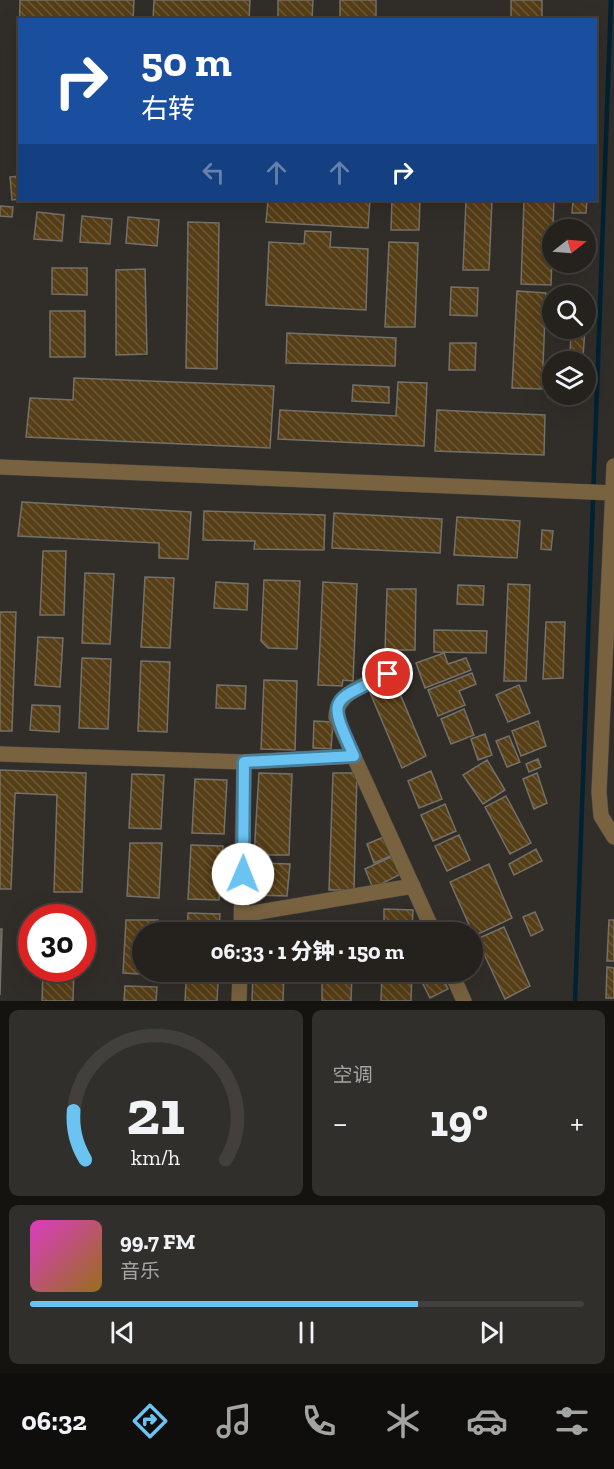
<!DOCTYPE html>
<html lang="zh">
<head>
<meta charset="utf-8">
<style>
  :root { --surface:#25221e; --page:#312f2b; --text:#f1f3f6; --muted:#a3a4a4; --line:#423f3c; --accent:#6ac3f1 }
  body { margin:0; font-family:"Zilla Slab","Noto Sans SC",serif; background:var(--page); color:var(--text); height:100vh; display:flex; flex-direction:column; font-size:22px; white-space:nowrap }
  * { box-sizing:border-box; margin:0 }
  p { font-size:20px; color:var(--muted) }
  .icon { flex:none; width:33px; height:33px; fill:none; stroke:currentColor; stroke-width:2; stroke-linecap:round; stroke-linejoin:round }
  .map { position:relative; height:1001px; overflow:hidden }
  .drawer { display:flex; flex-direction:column; gap:9px; padding:9px; background:#141310; flex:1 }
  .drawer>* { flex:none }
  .guide { position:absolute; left:18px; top:18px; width:579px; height:183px; border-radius:0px; box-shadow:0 6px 24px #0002,0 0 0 2px var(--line); background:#1a4fa0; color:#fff; overflow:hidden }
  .needle { width:39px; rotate:73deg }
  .tools { position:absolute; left:542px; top:219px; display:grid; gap:12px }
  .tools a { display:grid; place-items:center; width:54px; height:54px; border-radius:50%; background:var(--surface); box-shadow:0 6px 24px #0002,0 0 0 2px var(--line); font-size:30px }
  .speed { position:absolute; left:18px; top:904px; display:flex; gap:12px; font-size:30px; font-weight:700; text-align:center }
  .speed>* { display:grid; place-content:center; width:78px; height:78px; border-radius:50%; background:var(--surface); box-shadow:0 6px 24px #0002,0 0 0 2px var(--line); line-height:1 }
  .speed .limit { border:9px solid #d22; background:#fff; color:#111 }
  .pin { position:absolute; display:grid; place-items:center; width:51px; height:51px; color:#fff; margin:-26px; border:3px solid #fff; border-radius:50%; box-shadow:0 2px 6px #0007 }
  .me { position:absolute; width:66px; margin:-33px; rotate:1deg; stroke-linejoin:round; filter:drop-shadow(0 0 4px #0008) }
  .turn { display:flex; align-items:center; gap:21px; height:126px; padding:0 24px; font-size:27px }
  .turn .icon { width:78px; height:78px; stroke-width:2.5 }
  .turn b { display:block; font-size:42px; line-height:51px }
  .lanes { display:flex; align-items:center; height:57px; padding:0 24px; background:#0003; justify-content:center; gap:30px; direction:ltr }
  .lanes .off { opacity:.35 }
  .big { font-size:45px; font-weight:800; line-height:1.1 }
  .drawer .widget { flex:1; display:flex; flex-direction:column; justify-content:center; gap:9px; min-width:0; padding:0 21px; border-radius:9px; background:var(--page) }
  .drawer .dial { align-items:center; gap:0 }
  .dial svg { height:156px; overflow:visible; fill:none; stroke:var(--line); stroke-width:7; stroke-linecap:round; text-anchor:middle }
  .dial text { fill:var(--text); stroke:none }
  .song { display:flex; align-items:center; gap:18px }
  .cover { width:72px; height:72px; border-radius:9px; background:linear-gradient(135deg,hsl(310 70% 55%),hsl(40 70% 35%)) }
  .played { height:6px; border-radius:3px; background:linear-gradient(90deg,var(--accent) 70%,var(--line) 70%) }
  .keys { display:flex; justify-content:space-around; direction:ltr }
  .heat { display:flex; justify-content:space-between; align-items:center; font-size:33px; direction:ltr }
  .drawer .tiles { flex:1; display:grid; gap:9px; grid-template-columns:1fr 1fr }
  .widget:last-child { grid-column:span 2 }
  .trip { position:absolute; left:132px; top:922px; width:351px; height:60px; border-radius:30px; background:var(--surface); box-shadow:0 6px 24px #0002,0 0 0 2px var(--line); font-weight:800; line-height:60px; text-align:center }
  .tabs { display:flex; height:96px; justify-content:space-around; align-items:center; background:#0f0e0c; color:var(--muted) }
  .tabs .icon { width:42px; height:42px }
  .tabs .active { color:var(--accent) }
  .tabs b { font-size:27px; color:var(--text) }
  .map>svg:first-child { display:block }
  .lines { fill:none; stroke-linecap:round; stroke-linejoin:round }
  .stream { stroke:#002232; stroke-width:4.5 }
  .building { fill:url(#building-back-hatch); stroke:#74706a; stroke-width:1.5 }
  .street-casing { stroke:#4c4844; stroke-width:16 }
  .street { stroke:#786240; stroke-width:15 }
  .route-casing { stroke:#457f9d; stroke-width:15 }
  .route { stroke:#6ac3f1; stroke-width:10 }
</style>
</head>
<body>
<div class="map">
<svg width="614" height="1001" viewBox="0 0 614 1001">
  <defs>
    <pattern id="building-back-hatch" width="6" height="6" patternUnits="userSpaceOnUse" patternTransform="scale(1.5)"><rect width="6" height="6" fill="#563e16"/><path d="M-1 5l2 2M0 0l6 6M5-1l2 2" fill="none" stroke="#6e5937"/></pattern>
  </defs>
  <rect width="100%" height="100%" fill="#312d28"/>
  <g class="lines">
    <!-- stream -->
    <polyline class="stream" points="575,1001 611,0"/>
  </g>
  <!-- building -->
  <g class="building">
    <polygon points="20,0 134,0 133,20 20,20 19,44"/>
    <polygon points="154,0 250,0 249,20 153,20"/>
    <polygon points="278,0 313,0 312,20 278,20"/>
    <rect x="340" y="0" width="36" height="20"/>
    <rect x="511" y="0" width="31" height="20"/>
    <polygon points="20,176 20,199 12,200 10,177"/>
    <polygon points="268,200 370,200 368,228 266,222"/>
    <polygon points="392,200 420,200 419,230 391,230"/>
    <polygon points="466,200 492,200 489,270 463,270"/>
    <polygon points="524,200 554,200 551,285 521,284"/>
    <polygon points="573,200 587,200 586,213 572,213"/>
    <polygon points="0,206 13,207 12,217 0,216"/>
    <polygon points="37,212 64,215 62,241 34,239"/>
    <polygon points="82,216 112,219 110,244 80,242"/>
    <polygon points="128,217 159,220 157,246 126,243"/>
    <polygon points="188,222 219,223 217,369 186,368"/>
    <polygon points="305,231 331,232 330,247 368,249 366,310 266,305 269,242 304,244"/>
    <polygon points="389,242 418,243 415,327 385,327"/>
    <polygon points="52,268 87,268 87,295 52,294"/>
    <polygon points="145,269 147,354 116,355 116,270"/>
    <polygon points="451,287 478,288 477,316 450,315"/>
    <polygon points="517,291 546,293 542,389 512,388"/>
    <rect x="50" y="311" width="35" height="46"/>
    <polygon points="571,330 585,330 583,356 570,356"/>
    <polygon points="287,333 396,338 395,366 286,363"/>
    <polygon points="450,343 476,343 475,370 449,370"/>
    <polygon points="549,371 552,371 552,394 567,394 566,398 548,397"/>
    <polygon points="74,378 274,386 270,448 26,437 30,398 73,400"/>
    <polygon points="398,382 427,383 424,446 278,439 280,410 396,416"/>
    <polygon points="353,385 389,387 389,403 352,401"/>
    <polygon points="437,410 545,415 544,455 435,451"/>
    <polygon points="22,502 191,512 188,559 159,558 159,543 18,536"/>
    <polygon points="204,511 325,515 324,550 254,549 255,541 203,540"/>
    <polygon points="334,513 442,519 440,553 332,548"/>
    <polygon points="457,517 520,521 517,558 454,555"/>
    <polygon points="542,530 553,531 551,550 541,549"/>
    <polygon points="43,551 66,551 64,615 40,615"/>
    <polygon points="85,573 114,574 110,644 82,643"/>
    <polygon points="145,577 174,578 170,648 141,647"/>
    <polygon points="264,580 300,581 297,649 268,648 261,641"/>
    <polygon points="216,582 248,584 247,610 214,608"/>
    <polygon points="323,582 357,584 353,681 343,680 342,686 318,685"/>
    <polygon points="508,584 530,585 526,681 504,681"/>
    <polygon points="458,585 484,586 483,605 457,604"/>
    <polygon points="387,589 416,589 415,650 385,650"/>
    <polygon points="0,612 16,612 12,731 0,731"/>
    <polygon points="546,622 565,622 563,678 543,679"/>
    <polygon points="434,630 487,631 486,653 434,652"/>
    <polygon points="38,637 63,638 60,687 35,685"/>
    <polygon points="444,653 448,664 466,658 471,670 425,688 416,663"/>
    <polygon points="82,658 111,659 108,729 79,728"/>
    <polygon points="141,661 170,662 167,732 138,731"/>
    <polygon points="472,673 476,684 459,691 465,705 438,716 428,690"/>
    <polygon points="393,677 426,756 402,768 368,688"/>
    <polygon points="264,680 297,681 295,750 261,749"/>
    <polygon points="217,685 246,686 245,709 216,708"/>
    <polygon points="519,685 530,713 508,722 496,695"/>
    <polygon points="32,705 60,706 59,732 30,730"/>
    <polygon points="464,709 474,735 451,744 441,719"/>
    <polygon points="314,721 333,722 331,749 313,748"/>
    <polygon points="538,721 546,746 521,756 512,731"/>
    <polygon points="485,734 492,755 478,760 471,739"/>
    <polygon points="509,736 520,762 507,767 496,741"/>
    <polygon points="538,759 541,767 529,772 526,764"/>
    <polygon points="487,760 505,790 483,804 463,775"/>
    <polygon points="0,770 86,773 82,892 54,892 57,795 15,793 11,889 0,889"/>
    <polygon points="431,771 442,799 419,808 408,781"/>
    <polygon points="259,773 292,774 289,855 254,855"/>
    <polygon points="333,773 357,773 354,890 329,890"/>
    <polygon points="537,773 547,803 534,809 523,779"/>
    <polygon points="132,774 164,775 161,829 129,828"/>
    <polygon points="195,779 227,780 224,834 192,833"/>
    <polygon points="506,796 531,843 510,854 485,807"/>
    <polygon points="445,804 456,831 433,841 421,815"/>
    <polygon points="459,835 470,860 447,871 435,846"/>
    <polygon points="386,836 393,855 374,863 367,844"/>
    <polygon points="130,843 162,843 159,898 127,896"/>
    <polygon points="191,845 223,846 219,900 188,899"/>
    <polygon points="536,849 542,861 514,875 509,864"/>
    <polygon points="393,856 401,874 373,888 365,869"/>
    <polygon points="258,863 290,864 287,896 256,895"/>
    <polygon points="489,864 512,918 474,936 450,882"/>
    <polygon points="384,909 413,910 412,933 384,933"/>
    <polygon points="535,912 543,930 531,936 523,917"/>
    <polygon points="188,913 220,914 219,933 187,933"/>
    <polygon points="126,920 158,920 157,933 142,933 142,972 155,972 155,975 123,973"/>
    <polygon points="609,920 614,920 614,961 607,961"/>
    <rect x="324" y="922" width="29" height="11"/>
    <polygon points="255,927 286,929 286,933 255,933"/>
    <polygon points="504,927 530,986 505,999 477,939"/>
    <polygon points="0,929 2,929 0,995"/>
    <polygon points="607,967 614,968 614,998 606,998"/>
    <polygon points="43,969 74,969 73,1001 42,1001"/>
    <polygon points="253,972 284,972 283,1001 252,1001"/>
    <polygon points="322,972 352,972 351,1001 322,1001"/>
    <polygon points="382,972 412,972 411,1001 381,1001"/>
    <polygon points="432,972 440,972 448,989 430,998 420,978"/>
    <polygon points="186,982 218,983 217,1001 185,1001"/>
    <polygon points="125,986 157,987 156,1001 124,1001"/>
  </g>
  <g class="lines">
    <!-- street casing -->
    <g class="street-casing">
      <g id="street">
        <polyline points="614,466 599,792 601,816 614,837"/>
        <polyline points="0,467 614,493"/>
        <path d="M389,674C368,684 337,691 336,717L434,933"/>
        <polyline points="0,754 244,762 354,756"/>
        <polyline points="242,915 413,886"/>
        <polyline points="241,933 244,762"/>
        <polyline points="451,972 464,1001"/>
        <polyline points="239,1001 240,972"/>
      </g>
    </g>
    <!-- street -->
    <use href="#street" class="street"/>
  </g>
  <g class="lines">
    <!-- route casing -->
    <g class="route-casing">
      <path id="route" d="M243,874L244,762L354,756C326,694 331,703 388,674"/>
    </g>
    <!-- route -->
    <use href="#route" class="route"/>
  </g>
</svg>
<div class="tools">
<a><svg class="needle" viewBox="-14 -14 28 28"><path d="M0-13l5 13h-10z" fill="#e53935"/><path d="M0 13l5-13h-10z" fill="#a3a4a4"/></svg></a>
<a><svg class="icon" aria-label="search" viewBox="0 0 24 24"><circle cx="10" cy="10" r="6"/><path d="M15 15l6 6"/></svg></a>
<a><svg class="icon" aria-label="layers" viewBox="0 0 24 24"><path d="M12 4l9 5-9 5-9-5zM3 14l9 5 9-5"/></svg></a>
</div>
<div class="speed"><div class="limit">30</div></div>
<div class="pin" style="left:388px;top:674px;background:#d93025"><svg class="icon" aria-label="arrive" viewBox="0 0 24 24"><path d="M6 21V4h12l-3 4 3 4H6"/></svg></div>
<svg class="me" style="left:243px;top:874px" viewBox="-20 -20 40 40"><circle r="19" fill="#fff"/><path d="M0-13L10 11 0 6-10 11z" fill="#6ac3f1"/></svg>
<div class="trip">06:33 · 1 分钟 · 150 m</div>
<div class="guide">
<div class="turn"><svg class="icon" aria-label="right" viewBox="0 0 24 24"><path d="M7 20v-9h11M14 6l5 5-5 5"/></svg><div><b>50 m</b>右转</div></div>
<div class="lanes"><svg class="icon off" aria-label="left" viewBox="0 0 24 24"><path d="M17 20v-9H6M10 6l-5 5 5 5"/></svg><svg class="icon off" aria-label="ahead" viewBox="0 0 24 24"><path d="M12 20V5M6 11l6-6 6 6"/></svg><svg class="icon off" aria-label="ahead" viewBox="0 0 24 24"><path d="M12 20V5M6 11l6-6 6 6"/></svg><svg class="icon" aria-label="right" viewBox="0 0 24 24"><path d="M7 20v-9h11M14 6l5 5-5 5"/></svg></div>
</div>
</div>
<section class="drawer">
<div class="tiles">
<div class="widget dial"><svg viewBox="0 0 100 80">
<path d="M14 69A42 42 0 1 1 86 69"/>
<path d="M14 69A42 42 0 0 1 8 44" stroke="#6ac3f1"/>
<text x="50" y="56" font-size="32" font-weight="700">21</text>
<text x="50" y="72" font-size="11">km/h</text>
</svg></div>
<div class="widget"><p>空调</p>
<div class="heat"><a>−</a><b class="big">19°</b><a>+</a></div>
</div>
<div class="widget">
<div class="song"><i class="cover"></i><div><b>99.7 FM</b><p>音乐</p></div></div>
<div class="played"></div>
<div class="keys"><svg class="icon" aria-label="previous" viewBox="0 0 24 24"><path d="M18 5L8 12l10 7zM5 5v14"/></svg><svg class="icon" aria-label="pause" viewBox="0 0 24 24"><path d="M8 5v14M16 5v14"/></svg><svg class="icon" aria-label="next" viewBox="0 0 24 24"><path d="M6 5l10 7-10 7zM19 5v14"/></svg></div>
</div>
</div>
</section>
<nav class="tabs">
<b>06:32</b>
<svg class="icon active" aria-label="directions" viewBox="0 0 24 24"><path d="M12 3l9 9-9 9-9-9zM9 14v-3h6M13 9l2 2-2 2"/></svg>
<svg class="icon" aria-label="music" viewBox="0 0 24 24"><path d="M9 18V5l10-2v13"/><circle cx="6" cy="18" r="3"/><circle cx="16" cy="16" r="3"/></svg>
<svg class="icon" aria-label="phone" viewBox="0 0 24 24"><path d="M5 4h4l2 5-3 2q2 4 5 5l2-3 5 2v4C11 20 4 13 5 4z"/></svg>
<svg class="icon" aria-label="climate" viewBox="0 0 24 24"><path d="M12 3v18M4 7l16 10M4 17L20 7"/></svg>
<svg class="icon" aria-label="car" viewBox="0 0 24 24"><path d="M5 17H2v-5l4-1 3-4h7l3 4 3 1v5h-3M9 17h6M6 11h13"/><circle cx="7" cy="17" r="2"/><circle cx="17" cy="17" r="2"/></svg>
<svg class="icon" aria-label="filters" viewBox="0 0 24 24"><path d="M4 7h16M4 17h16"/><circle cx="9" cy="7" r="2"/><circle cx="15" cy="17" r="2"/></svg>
</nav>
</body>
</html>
